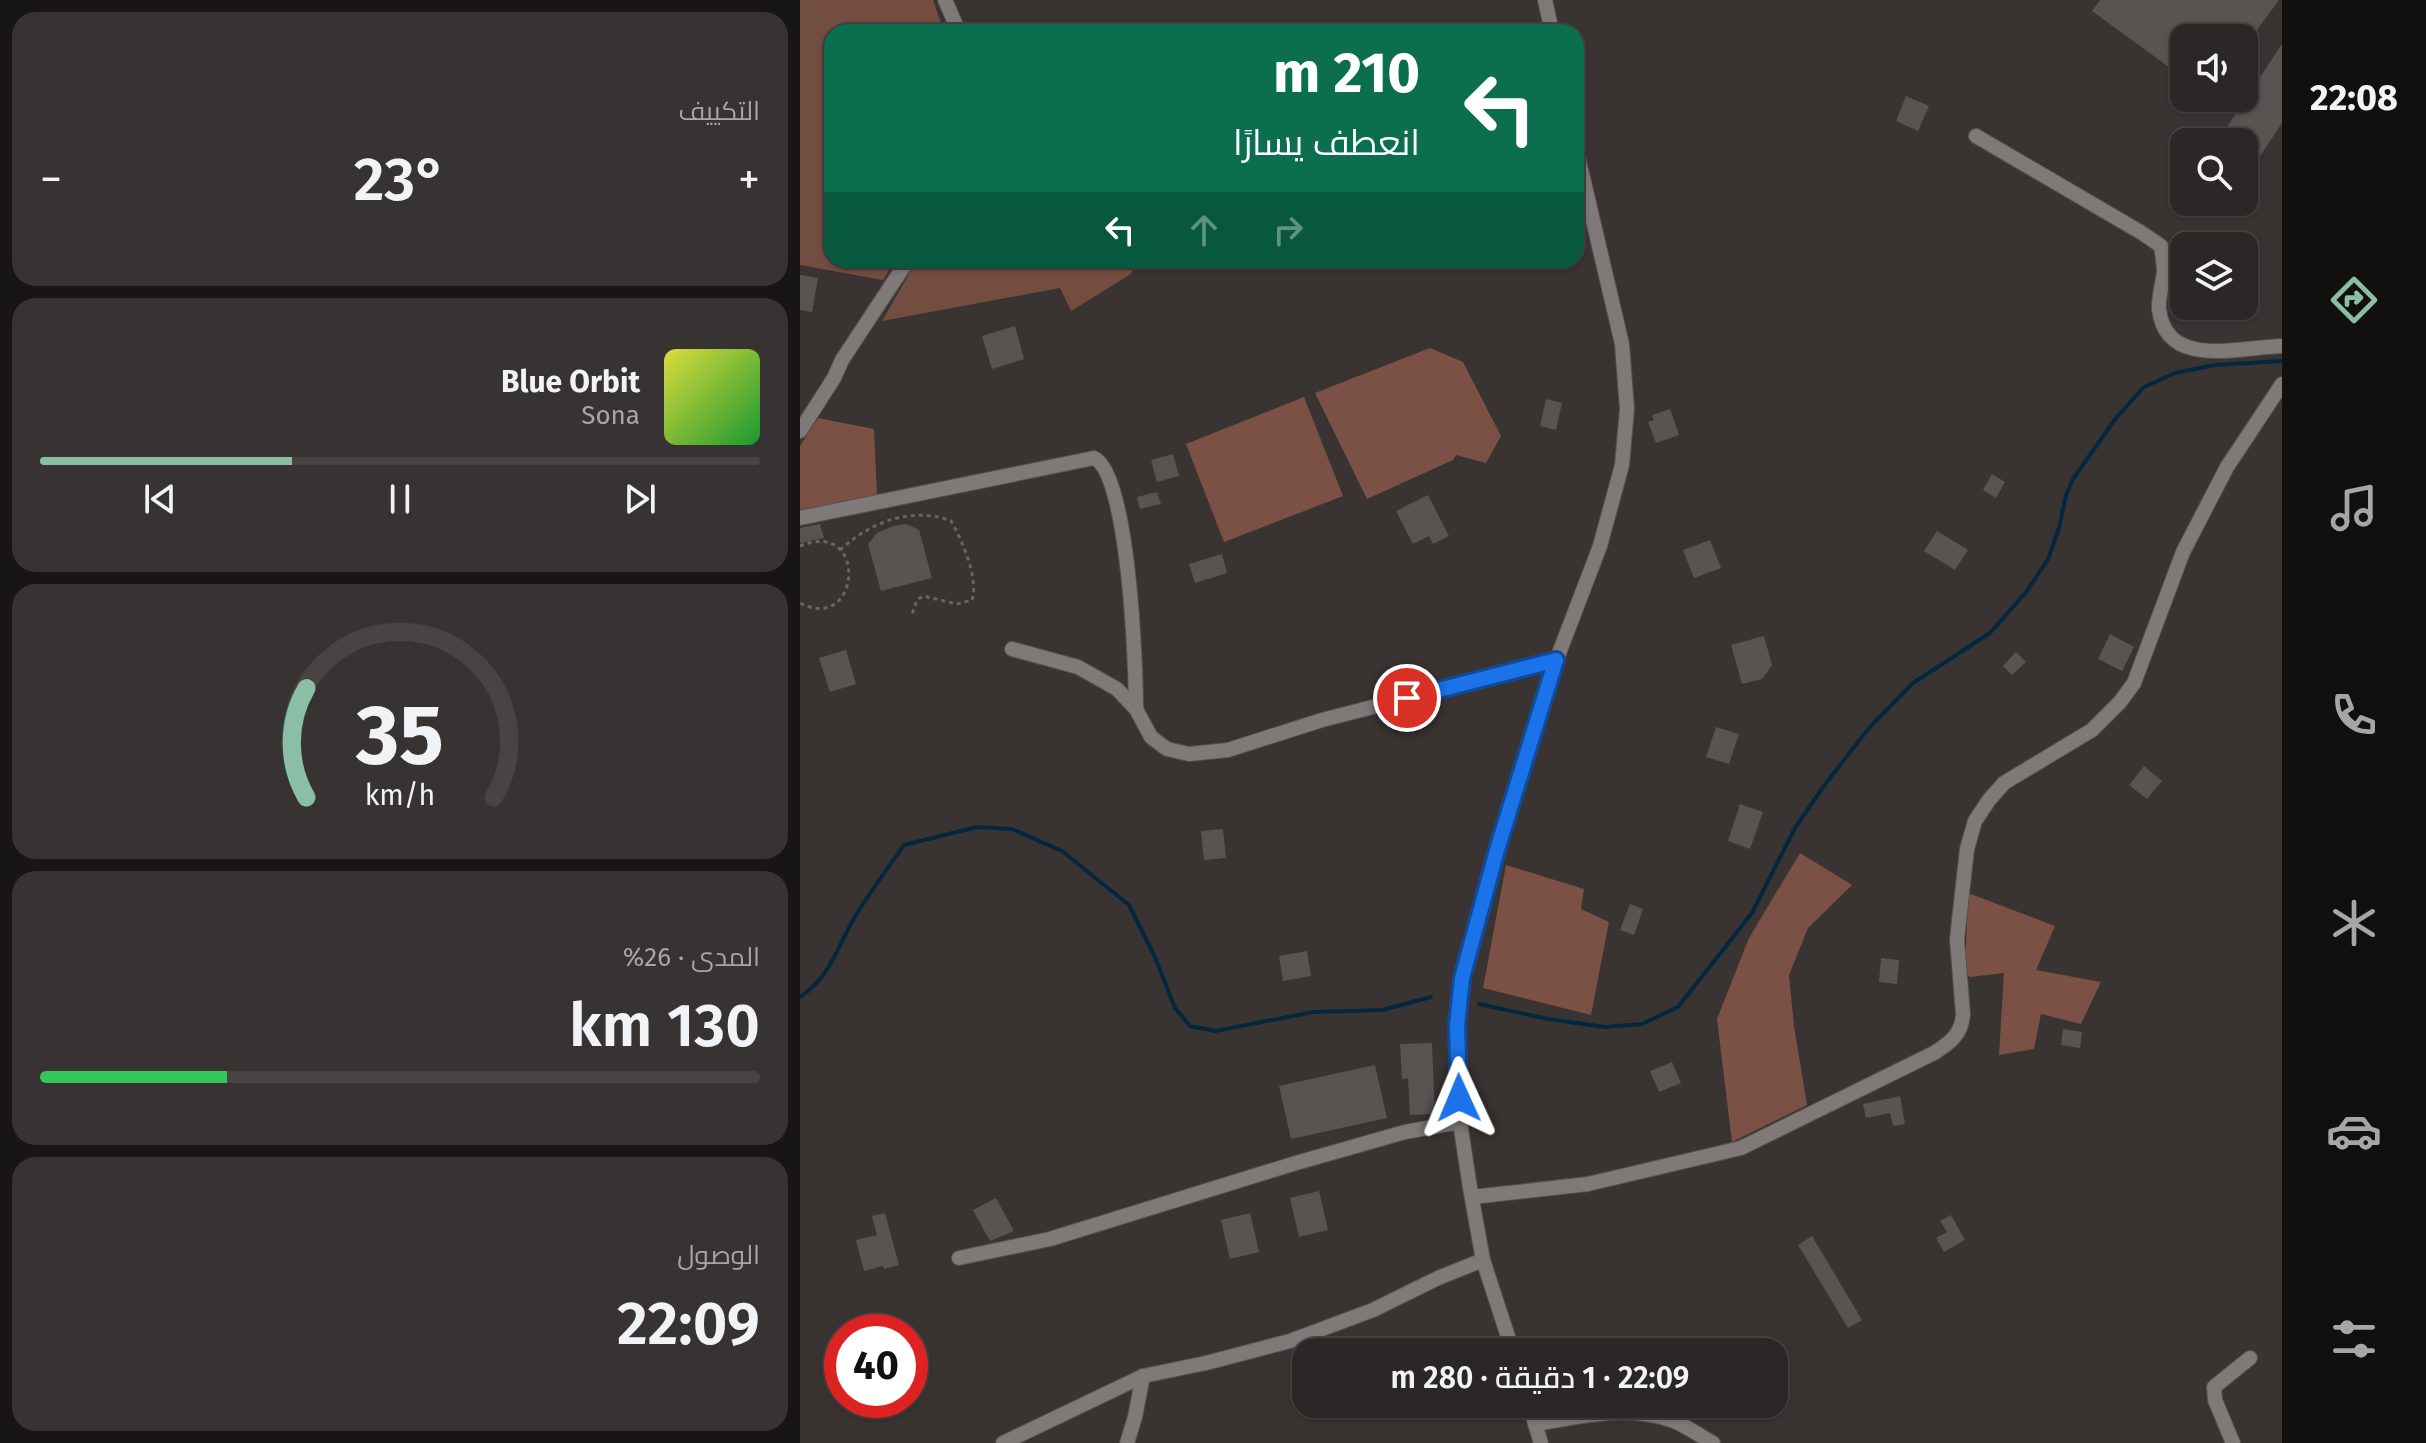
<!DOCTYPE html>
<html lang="ar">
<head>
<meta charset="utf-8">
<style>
  :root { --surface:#2b2726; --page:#373332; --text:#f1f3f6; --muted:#a6a5a7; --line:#474443; --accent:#8abfa5 }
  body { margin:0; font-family:"Fira Sans",Cairo,sans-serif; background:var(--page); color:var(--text); direction:rtl; height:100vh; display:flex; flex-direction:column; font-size:30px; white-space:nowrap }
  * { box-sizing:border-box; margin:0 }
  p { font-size:26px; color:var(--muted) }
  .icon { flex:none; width:44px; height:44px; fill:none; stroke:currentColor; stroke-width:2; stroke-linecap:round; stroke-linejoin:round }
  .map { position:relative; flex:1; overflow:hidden; direction:ltr }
  .drawer { display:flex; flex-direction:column; gap:12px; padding:12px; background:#181515; width:800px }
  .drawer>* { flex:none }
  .guide { position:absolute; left:24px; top:24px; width:760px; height:244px; border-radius:24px; box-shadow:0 2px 6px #0004,0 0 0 2px var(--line); direction:rtl; background:#0b6e4f; color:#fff; overflow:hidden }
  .tools { position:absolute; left:1370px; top:24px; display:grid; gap:16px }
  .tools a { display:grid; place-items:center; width:88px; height:88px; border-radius:16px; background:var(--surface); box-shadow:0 2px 6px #0004,0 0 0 2px var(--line); font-size:40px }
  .speed { position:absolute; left:24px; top:1314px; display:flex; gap:16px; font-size:40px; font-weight:700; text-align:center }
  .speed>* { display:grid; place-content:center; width:104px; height:104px; border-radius:50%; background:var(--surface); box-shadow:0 2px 6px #0004,0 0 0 2px var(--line); line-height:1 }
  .speed .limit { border:12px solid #d22; background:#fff; color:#111 }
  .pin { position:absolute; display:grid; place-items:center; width:68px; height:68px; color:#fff; margin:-34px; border:4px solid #fff; border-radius:50%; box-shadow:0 2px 8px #0007 }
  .me { position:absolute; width:88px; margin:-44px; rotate:359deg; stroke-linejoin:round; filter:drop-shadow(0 0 6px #0008) }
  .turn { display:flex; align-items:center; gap:28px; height:168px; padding:0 32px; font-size:36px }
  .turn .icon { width:104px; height:104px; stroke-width:2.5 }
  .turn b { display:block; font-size:56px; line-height:68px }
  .lanes { display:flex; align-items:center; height:76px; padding:0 32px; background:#0003; justify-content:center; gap:40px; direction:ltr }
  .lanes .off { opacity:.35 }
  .big { font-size:60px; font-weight:600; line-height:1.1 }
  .drawer .card { flex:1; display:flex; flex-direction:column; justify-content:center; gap:12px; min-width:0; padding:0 28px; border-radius:24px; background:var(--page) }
  .drawer .dial { align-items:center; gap:0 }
  .dial svg { height:208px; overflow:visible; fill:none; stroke:var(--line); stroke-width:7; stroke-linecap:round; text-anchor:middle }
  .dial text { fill:var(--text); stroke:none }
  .song { display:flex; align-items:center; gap:24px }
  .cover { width:96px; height:96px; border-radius:12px; background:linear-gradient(135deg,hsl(60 70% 55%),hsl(130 70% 35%)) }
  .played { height:8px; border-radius:4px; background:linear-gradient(90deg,var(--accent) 35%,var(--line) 35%) }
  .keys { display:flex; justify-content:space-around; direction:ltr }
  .heat { display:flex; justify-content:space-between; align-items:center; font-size:44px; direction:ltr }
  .charge { height:12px; border-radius:6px; background:linear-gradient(90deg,#34c759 26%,var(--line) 0) }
  .trip { position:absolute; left:492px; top:1338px; width:496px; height:80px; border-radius:24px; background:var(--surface); box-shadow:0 2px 6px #0004,0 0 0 2px var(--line); font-weight:600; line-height:80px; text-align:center; direction:rtl }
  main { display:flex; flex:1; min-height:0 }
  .menu { display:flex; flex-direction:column; width:144px; justify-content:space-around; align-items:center; background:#11100f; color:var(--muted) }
  .menu .icon { width:56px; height:56px }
  .menu .on { color:var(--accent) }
  .menu b { font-size:36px; color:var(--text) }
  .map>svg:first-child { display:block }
  .green { fill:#744d41 }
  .forest { fill:#7b5145 }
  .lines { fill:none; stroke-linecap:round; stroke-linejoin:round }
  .stream { stroke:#03273f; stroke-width:4 }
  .building { fill:#595351 }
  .minor-casing { stroke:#565150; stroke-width:16 }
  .path { stroke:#6a6564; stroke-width:3; stroke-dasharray:4 4; stroke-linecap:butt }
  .minor { stroke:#7f7977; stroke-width:14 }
  .route-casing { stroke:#114b97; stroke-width:20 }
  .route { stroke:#1a73e8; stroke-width:14 }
</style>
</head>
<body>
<main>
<nav class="menu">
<b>22:08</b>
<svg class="icon on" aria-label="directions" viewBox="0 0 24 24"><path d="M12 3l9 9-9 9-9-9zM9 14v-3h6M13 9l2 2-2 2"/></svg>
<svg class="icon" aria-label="music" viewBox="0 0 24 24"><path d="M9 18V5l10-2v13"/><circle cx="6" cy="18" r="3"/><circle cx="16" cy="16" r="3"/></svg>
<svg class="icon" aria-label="phone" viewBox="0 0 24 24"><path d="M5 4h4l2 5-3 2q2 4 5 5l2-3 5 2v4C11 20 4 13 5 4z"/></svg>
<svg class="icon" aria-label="climate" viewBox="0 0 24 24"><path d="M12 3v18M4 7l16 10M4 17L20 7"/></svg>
<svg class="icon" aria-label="car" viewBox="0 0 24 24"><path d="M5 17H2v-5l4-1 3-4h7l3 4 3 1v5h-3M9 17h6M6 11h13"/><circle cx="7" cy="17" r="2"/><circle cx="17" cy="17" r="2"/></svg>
<svg class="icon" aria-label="filters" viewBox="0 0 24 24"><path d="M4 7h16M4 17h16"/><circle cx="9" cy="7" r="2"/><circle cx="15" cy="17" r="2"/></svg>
</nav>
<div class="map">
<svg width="1482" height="1443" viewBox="0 0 1482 1443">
  <rect width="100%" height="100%" fill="#393432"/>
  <!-- green -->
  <g class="green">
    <polygon points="0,0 133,0 144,32 32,32 32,260 95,260 83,280 0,265"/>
    <polygon points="117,260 336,260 331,274 271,311 260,288 82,321"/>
  </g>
  <!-- forest -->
  <g class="forest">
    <polygon points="630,348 663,362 701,436 686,463 656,455 653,460 567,499 515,393"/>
    <polygon points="504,397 543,496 424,542 386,444"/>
    <polygon points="18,418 74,429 77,496 0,510 0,446"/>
    <polygon points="1000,853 1052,885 1008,928 989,975 994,1026 1007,1105 932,1142 917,1019 949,938"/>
    <polygon points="706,865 784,889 781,909 809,922 791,1015 683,988"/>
    <polygon points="1168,893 1255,926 1236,970 1301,982 1281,1024 1241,1014 1234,1049 1199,1055 1204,973 1170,977 1165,973"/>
  </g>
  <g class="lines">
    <!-- stream -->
    <g class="stream">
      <path d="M0,997C29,978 36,951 52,922C67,895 87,870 104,845L177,827L212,829L262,851L329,905L354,955L375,1008L390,1026L415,1031L514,1012L582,1010L631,997"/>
      <polyline points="679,1004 748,1019 805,1027 842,1024 878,1007 952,913 995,828 1026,783 1069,728 1113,683 1190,633 1227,591 1248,559 1259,528 1266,495 1273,479 1316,418 1344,387 1375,373 1415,365 1482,361"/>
    </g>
  </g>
  <!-- building -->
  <g class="building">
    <polygon points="1300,0 1479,0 1451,38 1384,38 1384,78 1292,11"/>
    <polygon points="1482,44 1482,123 1460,156 1444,145 1444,138 1427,127"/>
    <polygon points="1106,96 1129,106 1118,131 1096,121"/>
    <polygon points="0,275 18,278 12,312 0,310"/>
    <polygon points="215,326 224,359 192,369 182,336"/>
    <polygon points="746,399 762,403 756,430 740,426"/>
    <polygon points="870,409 879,435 856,443 848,422 854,420 852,415"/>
    <polygon points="373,454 379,476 357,482 351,460"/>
    <polygon points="1192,474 1205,482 1196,498 1183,490"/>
    <polygon points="357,492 361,504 340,509 337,497"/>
    <polygon points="628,495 649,536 633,544 629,536 613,544 596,511"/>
    <polygon points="20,524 24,538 0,543 0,528"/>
    <polygon points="106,524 119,530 132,578 81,591 68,544 77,533 93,526"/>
    <polygon points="1137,531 1168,550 1155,570 1124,551"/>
    <polygon points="910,540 921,568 894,578 883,550"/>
    <polygon points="422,554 427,573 395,583 389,564"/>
    <polygon points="1310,634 1334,647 1322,671 1298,659"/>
    <polygon points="964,636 972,665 962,679 942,684 931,645"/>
    <polygon points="46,650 56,684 30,692 19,658"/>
    <polygon points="1216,652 1226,662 1212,675 1203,666"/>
    <polygon points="916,727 939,734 929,764 906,757"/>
    <polygon points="1344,766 1362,781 1347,799 1329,785"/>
    <polygon points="940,804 963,812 950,849 928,841"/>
    <polygon points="423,829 426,858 404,860 401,831"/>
    <polygon points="830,904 843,909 834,935 820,930"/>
    <polygon points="507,951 511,976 483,981 479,956"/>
    <polygon points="1081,958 1099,960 1097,984 1079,982"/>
    <polygon points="1263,1029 1282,1032 1280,1048 1261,1045"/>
    <polygon points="632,1043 635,1114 610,1115 608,1078 602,1079 600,1044"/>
    <polygon points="872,1062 881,1083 859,1092 850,1071"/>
    <polygon points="575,1065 587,1118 491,1139 479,1086"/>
    <polygon points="1100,1096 1105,1124 1093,1126 1090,1113 1066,1118 1063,1104"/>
    <polygon points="519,1191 528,1230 499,1237 490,1198"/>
    <polygon points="196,1198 214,1231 190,1241 173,1210"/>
    <polygon points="85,1213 99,1265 84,1269 83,1266 64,1271 56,1240 77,1235 72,1216"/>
    <polygon points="450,1213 459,1252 430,1259 421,1220"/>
    <polygon points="1151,1215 1165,1240 1144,1252 1136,1238 1147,1232 1140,1221"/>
    <polygon points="1012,1236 1062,1320 1048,1328 998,1245"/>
  </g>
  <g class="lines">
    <!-- minor casing -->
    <g class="minor-casing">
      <g id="minor">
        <polyline points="145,0 159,32"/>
        <polyline points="745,0 752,32"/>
        <path d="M1176,136L1342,233L1361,246C1362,254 1364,263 1364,271C1363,284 1358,297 1359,309C1366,370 1440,347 1482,346"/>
        <polyline points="0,431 34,378 42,360 108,260"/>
        <path d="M0,518L294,458C329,473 336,669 336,709"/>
        <polyline points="212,649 278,667 317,689 336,709 351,737 367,749 389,754 428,750 522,720 756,660"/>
        <path d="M672,1197L788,1184L941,1148L1134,1053C1150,1043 1162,1034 1163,1014L1157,939L1167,849L1175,821L1189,800L1204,783L1292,730L1320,702L1334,683L1383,552L1427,467L1482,384"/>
        <polyline points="159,1258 250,1239 496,1163 605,1132 660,1122"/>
        <polyline points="713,1352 683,1260 670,1188 660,1122 657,1025 662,978 697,850 753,669 800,546 822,465 827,409 822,344 776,148"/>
        <polyline points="729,1404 741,1443"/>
        <path d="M735,1424C780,1417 830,1404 874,1421C888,1427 900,1436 913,1443"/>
        <polyline points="203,1443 343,1376 406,1363 490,1341 573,1310 638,1278 683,1260"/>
        <polyline points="327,1443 335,1417 343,1376"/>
        <polyline points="1433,1443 1415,1400 1414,1387 1450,1358"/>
      </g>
    </g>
    <!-- path -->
    <g class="path">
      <path d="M0,546C69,517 61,635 0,603"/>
      <path d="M40,550C71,522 111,506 151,521C162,540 179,579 172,600L157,604L123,596L117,600L112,614"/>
    </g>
    <!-- minor -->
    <use href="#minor" class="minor"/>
  </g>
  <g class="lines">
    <!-- route casing -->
    <g class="route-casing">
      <polyline id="route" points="607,698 756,660 697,850 662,978 657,1025 659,1098"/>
    </g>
    <!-- route -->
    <use href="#route" class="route"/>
  </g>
</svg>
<div class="tools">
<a><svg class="icon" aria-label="sound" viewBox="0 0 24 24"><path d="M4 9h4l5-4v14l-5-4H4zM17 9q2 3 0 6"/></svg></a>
<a><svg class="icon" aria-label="search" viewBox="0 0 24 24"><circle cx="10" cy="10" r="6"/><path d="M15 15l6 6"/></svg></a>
<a><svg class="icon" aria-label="layers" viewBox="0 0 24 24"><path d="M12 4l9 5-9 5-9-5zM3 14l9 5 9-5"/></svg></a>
</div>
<div class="speed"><div class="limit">40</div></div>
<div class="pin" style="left:607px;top:698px;background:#d93025"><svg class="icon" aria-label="arrive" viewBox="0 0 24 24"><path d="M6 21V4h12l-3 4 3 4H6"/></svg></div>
<svg class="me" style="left:659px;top:1098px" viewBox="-20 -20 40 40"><path d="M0-17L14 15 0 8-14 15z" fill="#1a73e8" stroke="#fff" stroke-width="4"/></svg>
<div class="trip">22:09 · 1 دقيقة · 280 m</div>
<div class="guide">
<div class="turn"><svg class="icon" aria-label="left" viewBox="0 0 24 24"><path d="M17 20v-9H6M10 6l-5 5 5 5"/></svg><div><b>210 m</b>انعطف يسارًا</div></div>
<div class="lanes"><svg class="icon" aria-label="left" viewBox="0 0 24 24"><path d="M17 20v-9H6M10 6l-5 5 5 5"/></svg><svg class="icon off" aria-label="ahead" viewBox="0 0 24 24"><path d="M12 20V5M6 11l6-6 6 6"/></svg><svg class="icon off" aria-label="right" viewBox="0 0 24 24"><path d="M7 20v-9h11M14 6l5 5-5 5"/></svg></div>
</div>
</div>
<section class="drawer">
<div class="card"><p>التكييف</p>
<div class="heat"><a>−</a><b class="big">23°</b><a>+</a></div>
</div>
<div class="card">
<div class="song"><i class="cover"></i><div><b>Blue Orbit</b><p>Sona</p></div></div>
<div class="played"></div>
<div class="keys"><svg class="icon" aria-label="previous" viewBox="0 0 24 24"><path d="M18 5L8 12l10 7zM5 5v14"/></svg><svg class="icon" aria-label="pause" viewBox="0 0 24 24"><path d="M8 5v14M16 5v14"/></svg><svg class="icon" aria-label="next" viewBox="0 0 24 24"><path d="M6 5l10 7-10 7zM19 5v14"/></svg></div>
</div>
<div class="card dial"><svg viewBox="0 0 100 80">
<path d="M14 69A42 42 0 1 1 86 69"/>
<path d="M14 69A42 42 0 0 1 14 27" stroke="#8abfa5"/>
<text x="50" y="56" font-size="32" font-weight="700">35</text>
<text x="50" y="72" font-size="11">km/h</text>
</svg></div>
<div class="card"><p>المدى · 26%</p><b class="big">130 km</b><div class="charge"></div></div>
<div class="card"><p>الوصول</p><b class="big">22:09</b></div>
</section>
</main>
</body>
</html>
